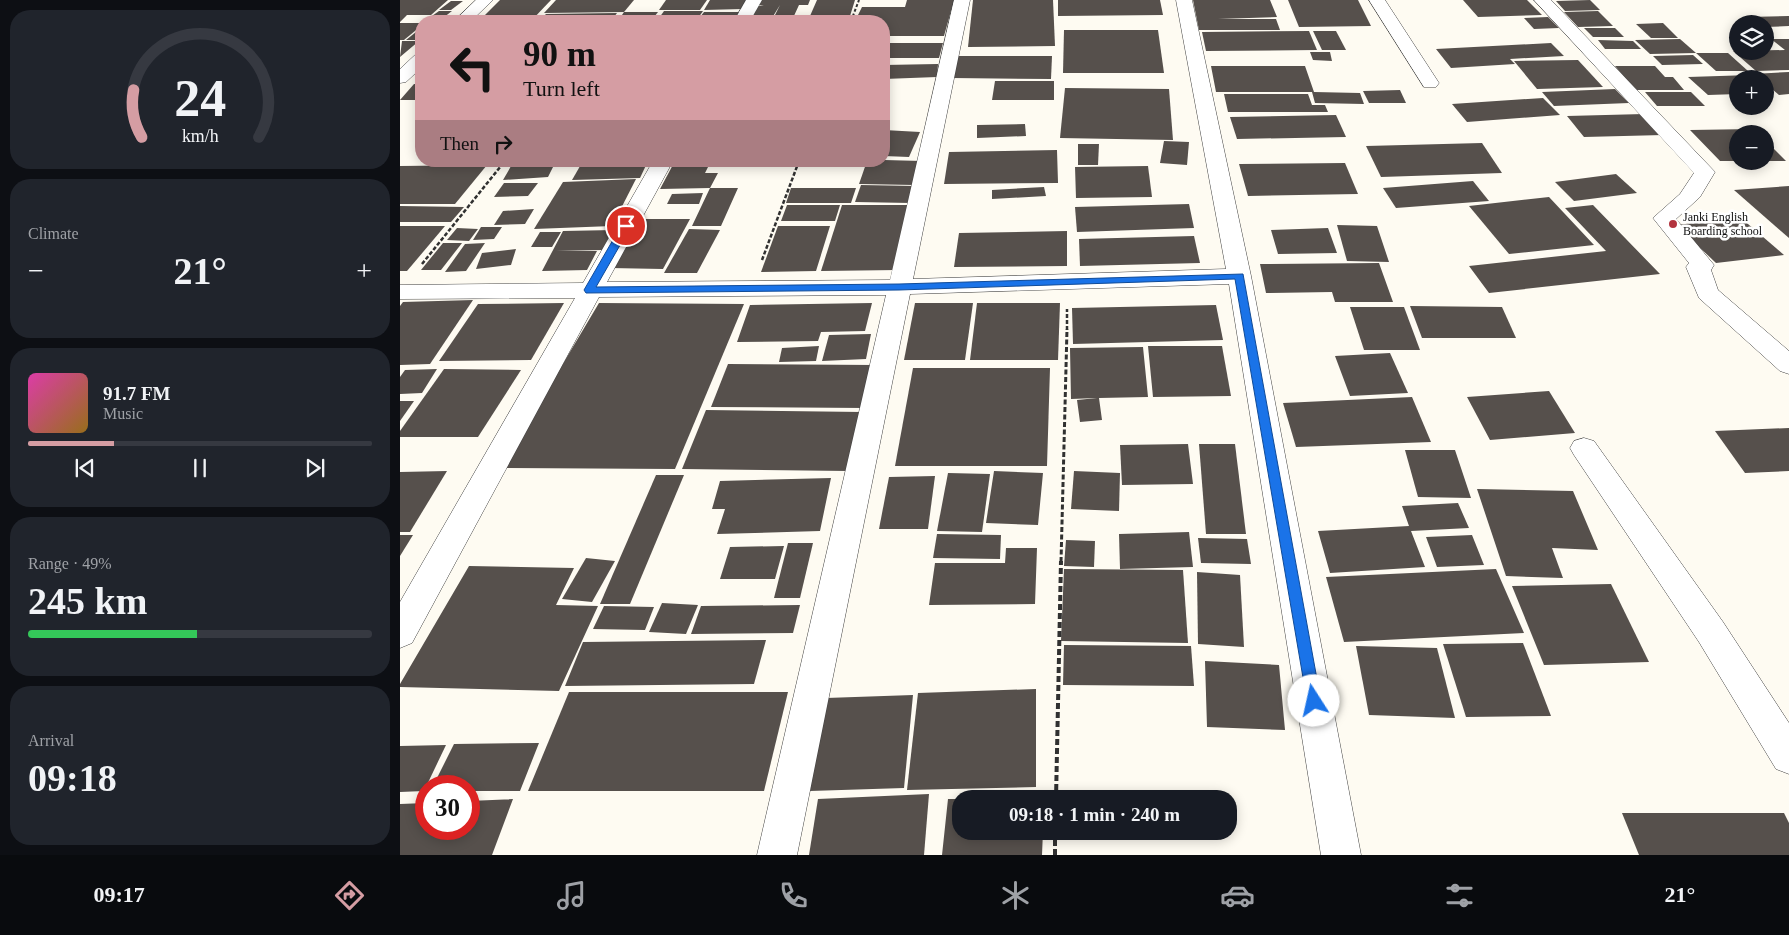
<!DOCTYPE html>
<html lang="en">
<head>
<meta charset="utf-8">
<style>
  :root { --surface:#171b24; --page:#20242c; --text:#f1f3f6; --muted:#9ea1a6; --line:#363941; --accent:#d59da3 }
  body { margin:0; font-family:Georgia,serif; background:var(--page); color:var(--text); height:100vh; display:flex; flex-direction:column; font-size:19px; white-space:nowrap }
  * { box-sizing:border-box; margin:0 }
  p { font-size:16px; color:var(--muted) }
  .icon { flex:none; width:28px; height:28px; fill:none; stroke:currentColor; stroke-width:2; stroke-linecap:round; stroke-linejoin:round }
  .map { position:relative; flex:1; overflow:hidden }
  .details { display:flex; flex-direction:column; gap:10px; padding:10px; background:#0d0f14; width:400px }
  .details>* { flex:none }
  .top-card { position:absolute; left:15px; top:15px; width:475px; height:152px; border-radius:20px; box-shadow:0 2px 12px #0003; background:#d59da3; color:#111; overflow:hidden }
  .fabs { position:absolute; left:1329px; top:15px; display:grid; gap:10px }
  .fabs a { display:grid; place-items:center; width:45px; height:45px; border-radius:50%; background:var(--surface); box-shadow:0 2px 12px #0003; font-size:25px }
  .speed { position:absolute; left:15px; top:775px; display:flex; gap:10px; font-size:25px; font-weight:700; text-align:center }
  .speed>* { display:grid; place-content:center; width:65px; height:65px; border-radius:50%; background:var(--surface); box-shadow:0 2px 12px #0003; line-height:1 }
  .speed .limit { border:8px solid #d22; background:#fff; color:#111 }
  .pin { position:absolute; display:grid; place-items:center; width:42px; height:42px; color:#fff; margin:-21px; border:2px solid #fff; border-radius:50%; box-shadow:0 1px 5px #0007 }
  .me { position:absolute; width:55px; margin:-28px; rotate:350deg; stroke-linejoin:round; filter:drop-shadow(0 0 4px #0008) }
  .turn { display:flex; align-items:center; gap:18px; height:105px; padding:0 25px; font-size:22px }
  .turn .icon { width:65px; height:65px; stroke-width:2.5 }
  .turn b { display:block; font-size:35px; line-height:42px }
  .then { display:flex; align-items:center; height:48px; padding:0 25px; background:#0003; gap:10px; font-size:19px }
  .big { font-size:38px; font-weight:700; line-height:1.1 }
  .details .card { flex:1; display:flex; flex-direction:column; justify-content:center; gap:8px; min-width:0; padding:0 18px; border-radius:20px; background:var(--page) }
  .details .dial { align-items:center; gap:0 }
  .dial svg { height:130px; overflow:visible; fill:none; stroke:var(--line); stroke-width:7; stroke-linecap:round; text-anchor:middle }
  .dial text { fill:var(--text); stroke:none }
  .song { display:flex; align-items:center; gap:15px }
  .cover { width:60px; height:60px; border-radius:8px; background:linear-gradient(135deg,hsl(320 70% 55%),hsl(40 70% 35%)) }
  .played { height:5px; border-radius:2px; background:linear-gradient(90deg,var(--accent) 25%,var(--line) 25%) }
  .keys { display:flex; justify-content:space-around; direction:ltr }
  .heat { display:flex; justify-content:space-between; align-items:center; font-size:28px; direction:ltr }
  .charge { height:8px; border-radius:4px; background:linear-gradient(90deg,#34c759 49%,var(--line) 0) }
  .trip { position:absolute; left:552px; top:790px; width:285px; height:50px; border-radius:20px; background:var(--surface); box-shadow:0 2px 12px #0003; font-weight:700; line-height:50px; text-align:center }
  .dock { display:flex; height:80px; justify-content:space-around; align-items:center; background:#090b0e; color:var(--muted) }
  .dock .icon { width:35px; height:35px }
  .dock .active { color:var(--accent) }
  .dock b { font-size:22px; color:var(--text) }
  main { display:flex; flex:1; min-height:0 }
  .map>svg:first-child { display:block }
  .building { fill:#56504c }
  .lines { fill:none; stroke-linecap:round; stroke-linejoin:round }
  .minor-casing { stroke:#424242; stroke-width:1 }
  .path-far3 { stroke:#313131; stroke-width:2; stroke-dasharray:3 2; stroke-linecap:butt }
  .path-far2 { stroke:#313131; stroke-width:2.5; stroke-dasharray:4 2; stroke-linecap:butt }
  .path-far1 { stroke:#313131; stroke-width:3; stroke-dasharray:5 2.5; stroke-linecap:butt }
  .path { stroke:#313131; stroke-width:4; stroke-dasharray:6 3; stroke-linecap:butt }
  .minor { fill:#fff; fill-rule:evenodd }
  .route { fill:#1a73e8; stroke:#114b97 }
  .poi-dot { fill:#b2333e; stroke:#fff; stroke-width:2 }
  .labels { text-anchor:middle; stroke-width:5; stroke-linejoin:round; paint-order:stroke }
  .far-poi-label { font-size:12px; fill:#0f0f0f; stroke:#fff; text-anchor:start }
</style>
</head>
<body>
<main>
<section class="details">
<div class="card dial"><svg viewBox="0 0 100 80">
<path d="M14 69A42 42 0 1 1 86 69"/>
<path d="M14 69A42 42 0 0 1 9 40" stroke="#d59da3"/>
<text x="50" y="56" font-size="32" font-weight="700">24</text>
<text x="50" y="72" font-size="11">km/h</text>
</svg></div>
<div class="card"><p>Climate</p>
<div class="heat"><a>−</a><b class="big">21°</b><a>+</a></div>
</div>
<div class="card">
<div class="song"><i class="cover"></i><div><b>91.7 FM</b><p>Music</p></div></div>
<div class="played"></div>
<div class="keys"><svg class="icon" aria-label="previous" viewBox="0 0 24 24"><path d="M18 5L8 12l10 7zM5 5v14"/></svg><svg class="icon" aria-label="pause" viewBox="0 0 24 24"><path d="M8 5v14M16 5v14"/></svg><svg class="icon" aria-label="next" viewBox="0 0 24 24"><path d="M6 5l10 7-10 7zM19 5v14"/></svg></div>
</div>
<div class="card"><p>Range · 49%</p><b class="big">245 km</b><div class="charge"></div></div>
<div class="card"><p>Arrival</p><b class="big">09:18</b></div>
</section>
<div class="map">
<svg width="1389" height="855" viewBox="0 0 1389 855">
  <rect width="100%" height="100%" fill="#fefbf2"/>
  <!-- building -->
  <g class="building">
    <polygon points="0,0 48,0 31,15 7,15 0,22"/>
    <polygon points="100,0 151,0 131,21 79,21"/>
    <polygon points="156,0 234,0 224,12 144,13"/>
    <polygon points="266,0 307,0 300,10 259,10"/>
    <polygon points="310,0 348,0 343,9 304,10"/>
    <polygon points="361,0 410,0 408,5 399,5 393,18 399,18 397,21 347,21 348,19 373,19 380,5 372,18 350,18 356,6 364,6 358,5"/>
    <polygon points="417,0 455,0 450,16 410,16"/>
    <polygon points="507,0 554,0 544,36 484,36 484,21 455,21 462,7 505,7"/>
    <polygon points="573,0 653,0 655,46 568,47"/>
    <polygon points="658,0 760,0 763,15 658,16"/>
    <polygon points="793,0 870,0 877,17 818,19 876,19 880,30 799,30"/>
    <polygon points="888,0 958,0 971,26 899,27"/>
    <polygon points="1063,0 1127,0 1142,15 1078,17"/>
    <polygon points="1190,0 1200,10 1165,11 1156,1"/>
    <polygon points="51,1 63,1 51,10 39,10"/>
    <polygon points="39,11 52,11 39,21 25,21"/>
    <polygon points="264,11 303,11 296,21 257,21"/>
    <polygon points="1198,11 1213,26 1178,27 1164,12"/>
    <polygon points="224,12 258,12 251,21 218,21"/>
    <polygon points="304,12 340,12 334,21 297,21"/>
    <polygon points="217,13 211,21 139,21 146,14"/>
    <polygon points="1389,16 1389,26 1365,27 1365,24 1357,24 1348,17"/>
    <polygon points="1148,17 1159,28 1134,29 1124,18"/>
    <polygon points="0,23 21,23 21,26 4,40 0,40"/>
    <polygon points="1263,23 1278,38 1251,38 1236,24"/>
    <polygon points="21,28 20,40 6,40"/>
    <polygon points="1184,28 1215,28 1224,37 1193,37"/>
    <polygon points="664,30 758,30 764,73 663,73"/>
    <polygon points="909,31 917,50 806,51 802,32"/>
    <polygon points="913,31 936,31 946,50 922,50"/>
    <polygon points="1280,39 1296,53 1250,54 1235,40"/>
    <polygon points="1371,39 1389,39 1389,70 1356,71 1333,51 1385,50"/>
    <polygon points="1198,40 1233,41 1241,49 1205,49"/>
    <polygon points="2,41 19,41 0,57"/>
    <polygon points="484,43 543,43 539,58 484,58"/>
    <polygon points="1151,43 1164,56 1110,59 1115,64 1051,68 1036,49"/>
    <polygon points="910,52 930,52 932,61 913,60"/>
    <polygon points="1296,53 1328,53 1348,71 1316,71"/>
    <polygon points="1293,55 1303,64 1262,65 1253,56"/>
    <polygon points="557,56 652,56 651,79 552,78"/>
    <polygon points="1178,60 1203,87 1137,89 1114,61"/>
    <polygon points="538,64 537,77 484,79 484,65"/>
    <polygon points="811,66 905,66 914,92 960,93 964,104 915,103 912,92 816,92"/>
    <polygon points="1215,66 1255,66 1265,77 1273,77 1284,90 1235,90"/>
    <polygon points="1389,72 1389,94 1379,95 1365,83 1365,79 1359,79 1353,74"/>
    <polygon points="1351,75 1355,79 1338,79 1338,94 1308,95 1288,77"/>
    <polygon points="595,81 654,81 654,100 592,100"/>
    <polygon points="14,84 21,84 21,100 0,100"/>
    <polygon points="665,88 769,89 773,140 660,138"/>
    <polygon points="1215,89 1229,103 1154,106 1142,92"/>
    <polygon points="1000,90 1006,103 969,103 963,91"/>
    <polygon points="1245,92 1291,92 1305,106 1257,106"/>
    <polygon points="824,94 908,94 912,105 925,105 928,112 828,112"/>
    <polygon points="1143,98 1160,115 1067,122 1052,104"/>
    <polygon points="1244,114 1263,135 1184,137 1167,116"/>
    <polygon points="936,115 946,137 837,139 830,117"/>
    <polygon points="625,124 626,136 577,138 577,125"/>
    <polygon points="1354,129 1359,134 1338,134 1338,161 1320,161 1290,130"/>
    <polygon points="484,130 520,132 509,157 484,156"/>
    <polygon points="1365,140 1386,161 1365,161"/>
    <polygon points="764,141 789,142 787,165 760,163"/>
    <polygon points="1082,143 1102,173 981,177 966,146"/>
    <polygon points="678,144 699,144 698,165 678,165"/>
    <polygon points="657,150 658,183 544,184 549,152"/>
    <polygon points="484,160 522,161 514,185 459,184 467,161"/>
    <polygon points="114,161 138,161 134,167 154,165 148,177 103,180"/>
    <polygon points="183,161 248,161 240,178 172,180"/>
    <polygon points="275,161 311,161 305,173 318,173 310,188 338,188 321,226 292,226 310,188 260,189"/>
    <polygon points="945,163 958,194 848,196 839,164"/>
    <polygon points="87,165 55,204 0,204 0,166"/>
    <polygon points="748,166 752,197 676,198 675,167"/>
    <polygon points="1216,174 1237,193 1174,201 1155,182"/>
    <polygon points="236,179 212,226 134,229 163,182"/>
    <polygon points="1073,181 1089,201 996,208 983,188"/>
    <polygon points="104,183 138,183 128,196 94,197"/>
    <polygon points="461,185 516,186 511,203 455,202"/>
    <polygon points="1389,186 1389,238 1334,190"/>
    <polygon points="644,187 646,196 592,199 592,190"/>
    <polygon points="391,188 456,188 451,203 386,203"/>
    <polygon points="303,193 299,204 267,204 272,194"/>
    <polygon points="1149,197 1194,245 1109,254 1069,206"/>
    <polygon points="789,204 794,228 677,232 675,207"/>
    <polygon points="387,205 440,205 435,221 381,221"/>
    <polygon points="442,205 511,205 498,270 421,271"/>
    <polygon points="1193,205 1260,274 1089,293 1069,266 1206,251 1165,208"/>
    <polygon points="0,206 64,207 51,222 0,222"/>
    <polygon points="134,209 125,224 94,225 103,211"/>
    <polygon points="1341,218 1384,255 1316,263 1276,225"/>
    <polygon points="240,219 290,219 263,269 210,268"/>
    <polygon points="937,225 977,226 989,262 947,261"/>
    <polygon points="0,226 45,226 7,271 0,271"/>
    <polygon points="378,226 430,226 416,271 361,272"/>
    <polygon points="81,227 102,227 94,239 73,240"/>
    <polygon points="57,228 78,229 69,241 47,240"/>
    <polygon points="928,228 937,253 878,254 871,230"/>
    <polygon points="289,229 320,230 297,273 264,273"/>
    <polygon points="214,230 203,250 156,251 197,251 187,270 142,271 163,231"/>
    <polygon points="667,231 667,266 554,267 559,233"/>
    <polygon points="140,232 161,232 152,247 131,247"/>
    <polygon points="794,236 800,263 680,266 679,239"/>
    <polygon points="43,243 62,243 41,270 21,270"/>
    <polygon points="85,243 66,271 45,272 65,244"/>
    <polygon points="116,249 111,265 76,269 82,253"/>
    <polygon points="979,263 993,302 935,302 932,292 866,293 860,264"/>
    <polygon points="73,300 30,364 0,365 0,306 3,302"/>
    <polygon points="164,303 131,360 39,361 78,304"/>
    <polygon points="199,303 344,304 275,469 101,468"/>
    <polygon points="472,303 465,331 421,332 418,341 337,342 350,305"/>
    <polygon points="515,303 573,303 565,360 504,360"/>
    <polygon points="577,303 660,303 658,360 570,360"/>
    <polygon points="816,305 823,340 673,344 672,308"/>
    <polygon points="1010,306 1102,307 1116,338 1022,338"/>
    <polygon points="950,307 1004,307 1020,350 964,350"/>
    <polygon points="471,334 466,359 422,361 429,335"/>
    <polygon points="419,346 416,361 379,362 382,348"/>
    <polygon points="748,346 822,346 831,396 753,397"/>
    <polygon points="743,347 748,397 699,398 702,420 680,422 677,400 697,398 671,399 670,348"/>
    <polygon points="990,353 1008,393 950,396 935,356"/>
    <polygon points="328,364 475,365 465,408 311,407"/>
    <polygon points="513,368 650,368 647,466 495,466"/>
    <polygon points="37,369 22,393 0,394 0,377 5,370"/>
    <polygon points="44,369 121,370 78,437 0,437 0,431"/>
    <polygon points="1149,391 1175,433 1090,440 1067,397"/>
    <polygon points="1012,397 1031,442 896,447 883,403"/>
    <polygon points="0,401 14,401 0,421"/>
    <polygon points="306,410 462,412 448,471 282,469"/>
    <polygon points="1389,428 1389,471 1345,473 1315,431"/>
    <polygon points="788,444 793,484 722,485 720,445"/>
    <polygon points="799,444 835,444 846,534 806,534"/>
    <polygon points="1005,450 1055,450 1071,498 1018,497"/>
    <polygon points="47,471 10,532 0,532 0,472"/>
    <polygon points="594,471 643,473 638,525 586,523"/>
    <polygon points="674,471 720,473 719,511 671,509"/>
    <polygon points="548,473 590,474 582,532 537,531"/>
    <polygon points="256,475 284,475 230,604 200,604"/>
    <polygon points="535,476 528,529 479,529 489,477"/>
    <polygon points="431,478 420,531 317,534 325,509 312,509 320,481"/>
    <polygon points="1077,489 1173,491 1198,550 1152,548 1163,578 1106,576"/>
    <polygon points="1058,503 1069,528 1011,531 1025,567 930,573 918,531 1009,526 1002,506"/>
    <polygon points="789,532 793,567 720,569 719,534"/>
    <polygon points="537,534 601,535 600,559 533,558"/>
    <polygon points="0,535 13,535 0,556"/>
    <polygon points="1072,535 1084,565 1037,567 1026,537"/>
    <polygon points="798,538 847,539 851,564 801,563"/>
    <polygon points="666,540 695,541 694,567 664,566"/>
    <polygon points="388,543 413,543 400,598 374,598"/>
    <polygon points="384,546 375,579 320,579 330,547"/>
    <polygon points="606,548 637,548 635,604 529,605 535,563 605,563"/>
    <polygon points="186,558 215,561 192,602 162,599"/>
    <polygon points="69,566 174,568 156,605 198,606 159,691 0,687 0,684"/>
    <polygon points="664,569 783,570 788,643 661,641"/>
    <polygon points="1096,569 1124,633 944,642 926,577"/>
    <polygon points="797,572 840,575 844,647 798,644"/>
    <polygon points="1211,584 1249,662 1144,665 1112,586"/>
    <polygon points="262,603 298,605 286,634 249,632"/>
    <polygon points="400,605 393,633 291,634 301,606"/>
    <polygon points="204,606 254,607 245,630 193,629"/>
    <polygon points="366,640 354,684 165,686 183,642"/>
    <polygon points="1123,643 1151,716 1066,717 1043,644"/>
    <polygon points="664,645 791,646 794,686 663,685"/>
    <polygon points="956,646 1037,648 1055,718 969,715"/>
    <polygon points="805,661 879,665 885,730 807,727"/>
    <polygon points="636,689 636,787 507,790 518,693"/>
    <polygon points="169,692 388,692 364,791 128,791"/>
    <polygon points="513,695 504,788 410,791 426,698"/>
    <polygon points="139,743 120,791 69,791 69,786 33,786 54,744"/>
    <polygon points="46,745 24,791 0,792 0,746"/>
    <polygon points="529,794 524,855 409,855 418,799"/>
    <polygon points="113,799 92,855 0,855 0,804 26,803 26,829 69,829 69,801"/>
    <polygon points="548,799 561,799 561,831 643,831 642,855 542,855"/>
    <polygon points="1222,813 1384,813 1389,823 1389,855 1239,855"/>
  </g>
  <g class="lines">
    <!-- minor casing -->
    <g class="minor-casing">
      <g id="minor">
        <polygon points="76,0 93,0 71,21 54,21"/>
        <polygon points="346,0 362,0 350,21 334,21"/>
        <polygon points="554,0 570,0 513,279 826,269 776,0 792,0 851,276 961,855 921,855 829,284 510,294 397,855 357,855 486,295 199,297 12,643 0,648 0,602 175,298 0,299 0,285 183,283 253,161 273,161 207,282 490,280"/>
        <polygon points="969,0 985,0 1039,83 1036,87 1024,87"/>
        <polygon points="1134,0 1151,0 1315,172 1300,197 1276,219 1314,265 1311,270 1318,290 1389,351 1389,374 1380,371 1299,298 1286,267 1289,263 1253,218 1280,194 1294,173"/>
        <polygon points="21,54 21,68 6,82 0,83 0,69 15,55"/>
        <polygon points="1184,438 1194,441 1323,622 1389,723 1389,774 1376,769 1299,642 1174,455 1170,448 1174,441"/>
      </g>
    </g>
    <!-- path-far3 -->
    <polyline class="path-far3" points="451,21 459,0"/>
    <!-- path-far2 -->
    <g class="path-far2">
      <polyline points="362,260 399,161"/>
      <polyline points="22,264 105,161"/>
      <polyline points="667,330 667,309"/>
    </g>
    <!-- path-far1 -->
    <polyline class="path-far1" points="661,562 667,329"/>
    <!-- path -->
    <g class="path">
      <polyline points="656,799 661,561"/>
      <polyline points="655,831 655,855"/>
    </g>
    <!-- minor -->
    <use href="#minor" class="minor"/>
  </g>
  <!-- route -->
  <polygon class="route" points="226,223 231,226 196,287 499,284 843,274 921,701 919,705 914,707 909,705 907,701 835,279 499,290 186,293 184,290 221,226"/>
  <!-- markers -->
  <circle class="poi-dot" cx="1273" cy="224" r="5"/>
  <g class="labels">
    <!-- far-poi labels -->
    <g class="far-poi-label">
      <text x="1283" y="221">Janki English<tspan x="1283" dy="14">Boarding school</tspan></text>
    </g>
  </g>
</svg>
<div class="fabs">
<a><svg class="icon" aria-label="layers" viewBox="0 0 24 24"><path d="M12 4l9 5-9 5-9-5zM3 14l9 5 9-5"/></svg></a>
<a>+</a>
<a>−</a>
</div>
<div class="speed"><div class="limit">30</div></div>
<div class="pin" style="left:226px;top:226px;background:#d93025"><svg class="icon" aria-label="arrive" viewBox="0 0 24 24"><path d="M6 21V4h12l-3 4 3 4H6"/></svg></div>
<svg class="me" style="left:914px;top:701px" viewBox="-20 -20 40 40"><circle r="19" fill="#fff"/><path d="M0-13L10 11 0 6-10 11z" fill="#1a73e8"/></svg>
<div class="trip">09:18 · 1 min · 240 m</div>
<div class="top-card">
<div class="turn"><svg class="icon" aria-label="left" viewBox="0 0 24 24"><path d="M17 20v-9H6M10 6l-5 5 5 5"/></svg><div><b>90 m</b>Turn left</div></div>
<div class="then">Then<svg class="icon" aria-label="right" viewBox="0 0 24 24"><path d="M7 20v-9h11M14 6l5 5-5 5"/></svg></div>
</div>
</div>
</main>
<nav class="dock">
<b>09:17</b>
<svg class="icon active" aria-label="directions" viewBox="0 0 24 24"><path d="M12 3l9 9-9 9-9-9zM9 14v-3h6M13 9l2 2-2 2"/></svg>
<svg class="icon" aria-label="music" viewBox="0 0 24 24"><path d="M9 18V5l10-2v13"/><circle cx="6" cy="18" r="3"/><circle cx="16" cy="16" r="3"/></svg>
<svg class="icon" aria-label="phone" viewBox="0 0 24 24"><path d="M5 4h4l2 5-3 2q2 4 5 5l2-3 5 2v4C11 20 4 13 5 4z"/></svg>
<svg class="icon" aria-label="climate" viewBox="0 0 24 24"><path d="M12 3v18M4 7l16 10M4 17L20 7"/></svg>
<svg class="icon" aria-label="car" viewBox="0 0 24 24"><path d="M5 17H2v-5l4-1 3-4h7l3 4 3 1v5h-3M9 17h6M6 11h13"/><circle cx="7" cy="17" r="2"/><circle cx="17" cy="17" r="2"/></svg>
<svg class="icon" aria-label="filters" viewBox="0 0 24 24"><path d="M4 7h16M4 17h16"/><circle cx="9" cy="7" r="2"/><circle cx="15" cy="17" r="2"/></svg>
<b>21°</b>
</nav>
</body>
</html>
